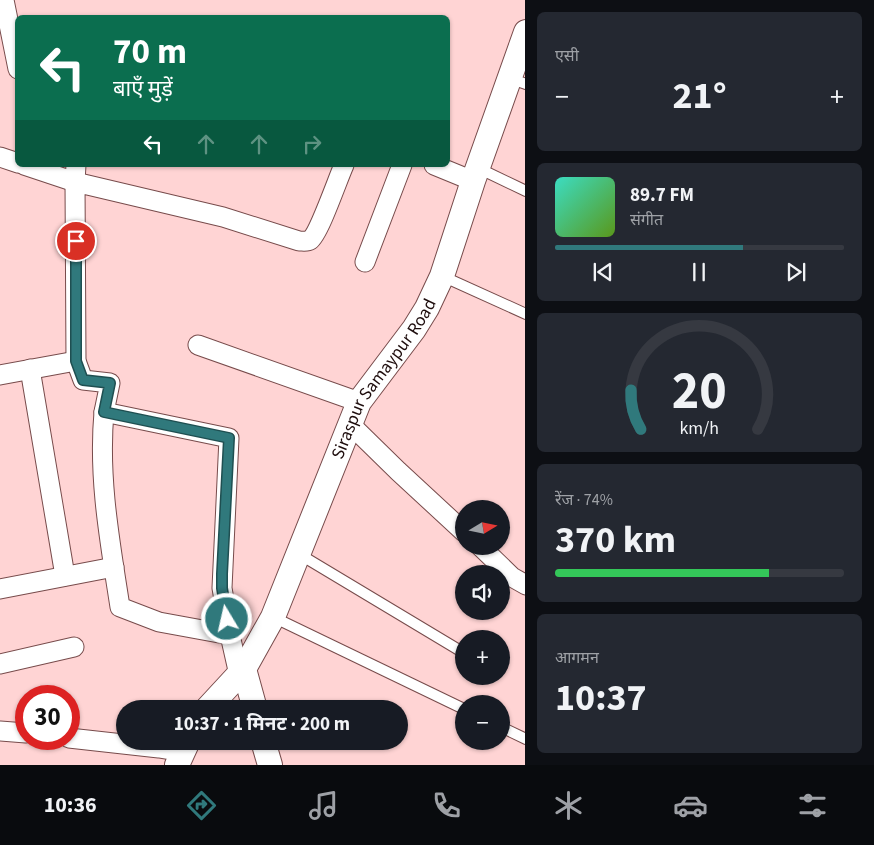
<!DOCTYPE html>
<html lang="hi">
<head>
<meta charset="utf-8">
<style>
  :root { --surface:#171b24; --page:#242831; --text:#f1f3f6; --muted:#9ea1a6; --line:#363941; --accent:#30797c }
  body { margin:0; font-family:"Source Sans 3","Noto Sans Devanagari",sans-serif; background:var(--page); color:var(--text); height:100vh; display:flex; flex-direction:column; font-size:19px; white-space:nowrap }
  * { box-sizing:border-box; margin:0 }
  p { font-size:16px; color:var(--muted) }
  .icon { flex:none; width:28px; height:28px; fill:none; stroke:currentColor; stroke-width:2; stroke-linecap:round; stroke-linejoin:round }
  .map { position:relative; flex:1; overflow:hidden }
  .details { display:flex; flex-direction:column; gap:12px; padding:12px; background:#0d0f14; width:349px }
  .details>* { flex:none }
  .hud { position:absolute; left:15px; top:15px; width:435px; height:152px; border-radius:8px; box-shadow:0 1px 4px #0004; background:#0b6e4f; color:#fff; overflow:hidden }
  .needle { width:32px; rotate:80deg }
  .buttons { position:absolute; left:455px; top:500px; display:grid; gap:10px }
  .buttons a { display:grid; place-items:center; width:55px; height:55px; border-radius:50%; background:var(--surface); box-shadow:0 1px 4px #0004; font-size:25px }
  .speed { position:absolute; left:15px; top:685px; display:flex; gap:10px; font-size:25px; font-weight:700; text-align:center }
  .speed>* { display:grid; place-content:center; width:65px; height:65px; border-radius:50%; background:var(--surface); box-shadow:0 1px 4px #0004; line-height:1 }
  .speed .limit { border:8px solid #d22; background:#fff; color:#111 }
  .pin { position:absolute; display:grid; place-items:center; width:42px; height:42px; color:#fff; margin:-21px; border:2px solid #fff; border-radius:50%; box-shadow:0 1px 5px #0007 }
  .me { position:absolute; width:55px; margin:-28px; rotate:351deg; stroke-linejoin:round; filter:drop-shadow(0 0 4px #0008) }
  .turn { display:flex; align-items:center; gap:18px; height:105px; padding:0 15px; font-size:22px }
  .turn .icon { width:65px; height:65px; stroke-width:2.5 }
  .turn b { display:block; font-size:35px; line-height:42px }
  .lanes { display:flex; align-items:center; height:48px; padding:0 15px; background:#0003; justify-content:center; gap:25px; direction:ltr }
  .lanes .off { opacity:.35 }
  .big { font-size:38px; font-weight:700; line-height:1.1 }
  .details .widget { flex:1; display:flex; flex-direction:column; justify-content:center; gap:8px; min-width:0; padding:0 18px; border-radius:8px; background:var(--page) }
  .details .dial { align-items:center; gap:0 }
  .dial svg { height:130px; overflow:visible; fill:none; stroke:var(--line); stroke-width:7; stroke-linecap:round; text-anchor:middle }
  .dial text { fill:var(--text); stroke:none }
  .song { display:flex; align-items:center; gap:15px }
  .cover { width:60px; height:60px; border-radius:8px; background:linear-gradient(135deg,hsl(170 70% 55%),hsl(90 70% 35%)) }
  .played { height:5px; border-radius:2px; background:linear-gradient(90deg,var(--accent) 65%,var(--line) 65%) }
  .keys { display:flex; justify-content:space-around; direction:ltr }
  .heat { display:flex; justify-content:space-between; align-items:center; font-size:28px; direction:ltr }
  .charge { height:8px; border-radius:4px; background:linear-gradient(90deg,#34c759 74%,var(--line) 0) }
  .trip { position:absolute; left:116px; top:700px; width:292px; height:50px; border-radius:25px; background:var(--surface); box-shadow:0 1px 4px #0004; font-weight:700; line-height:50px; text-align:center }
  .dock { display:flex; height:80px; justify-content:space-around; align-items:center; background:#090b0e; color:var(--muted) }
  .dock .icon { width:35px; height:35px }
  .dock .selected { color:var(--accent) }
  .dock b { font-size:22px; color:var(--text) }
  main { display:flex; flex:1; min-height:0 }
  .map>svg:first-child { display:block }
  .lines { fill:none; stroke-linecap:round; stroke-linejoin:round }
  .service-casing { stroke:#774b4b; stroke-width:12 }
  .minor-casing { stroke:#774b4b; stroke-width:21 }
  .tertiary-casing { stroke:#774b4b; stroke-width:26 }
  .service { stroke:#fff; stroke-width:10 }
  .minor { stroke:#fff; stroke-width:19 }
  .tertiary { stroke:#fff; stroke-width:24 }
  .route-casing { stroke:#1f4f51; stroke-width:12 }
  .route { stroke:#30797c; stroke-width:9 }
  .labels { text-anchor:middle; stroke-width:4.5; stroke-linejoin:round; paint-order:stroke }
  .street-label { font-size:18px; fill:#1e0d0d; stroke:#fff }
</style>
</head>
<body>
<main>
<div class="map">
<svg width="526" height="765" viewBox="0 0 526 765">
  <rect width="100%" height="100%" fill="#ffd4d4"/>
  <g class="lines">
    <!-- service casing -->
    <g class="service-casing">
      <g id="service">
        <polyline points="509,78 526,84"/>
        <polyline points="478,168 526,191"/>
        <polyline points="442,276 526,314"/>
        <polyline points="299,554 464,653"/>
        <polyline points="273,617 464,709"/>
        <polyline points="501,727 526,739"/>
      </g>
    </g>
    <!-- minor casing -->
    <g class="minor-casing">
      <g id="minor">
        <polyline points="4,0 18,69"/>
        <polyline points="0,157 18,163"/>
        <polyline points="24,165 75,182 76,165"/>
        <polyline points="434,165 473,181"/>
        <polyline points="365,262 402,165"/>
        <polyline points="198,345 359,402"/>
        <polyline points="30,369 65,576"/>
        <polyline points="0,375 76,361"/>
        <path d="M104,412C98,478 110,542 120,607L159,622L230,635"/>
        <polyline points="350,424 398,471 464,532"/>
        <polyline points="480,546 512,577 526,585"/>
        <polyline points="0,589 114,567"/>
        <polyline points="0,664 74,647"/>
        <path d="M239,675L230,635L222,588L229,438L104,412L110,383L83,380L76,361L75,182L223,217L299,241C303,241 307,242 310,240C319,234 338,178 344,165"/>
        <polyline points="0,731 26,733"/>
        <polyline points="69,738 159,748 183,752"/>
      </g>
    </g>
    <!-- tertiary casing -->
    <g class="tertiary-casing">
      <g id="tertiary">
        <polyline points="244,669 255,709"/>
        <path id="s1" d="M207,709L244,669L273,617L359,402L414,329L427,308L442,276L473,181L526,32"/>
        <polyline points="263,741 270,765"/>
        <polyline points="177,765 188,741"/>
      </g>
    </g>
    <!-- service -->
    <use href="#service" class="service"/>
    <!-- minor -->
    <use href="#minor" class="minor"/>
    <!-- tertiary -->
    <use href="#tertiary" class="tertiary"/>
  </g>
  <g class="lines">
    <!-- route casing -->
    <g class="route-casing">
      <polyline id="route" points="76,241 76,361 83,380 110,383 104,412 229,438 222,574 222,588 227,619"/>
    </g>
    <!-- route -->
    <use href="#route" class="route"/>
  </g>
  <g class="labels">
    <!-- street labels -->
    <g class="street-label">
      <text dy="6" stroke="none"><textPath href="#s1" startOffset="378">Siraspur Samaypur Road</textPath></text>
    </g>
  </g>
</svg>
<div class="buttons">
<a><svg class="needle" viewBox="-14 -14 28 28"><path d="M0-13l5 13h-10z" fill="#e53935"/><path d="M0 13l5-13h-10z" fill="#9ea1a6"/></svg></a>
<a><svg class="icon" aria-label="sound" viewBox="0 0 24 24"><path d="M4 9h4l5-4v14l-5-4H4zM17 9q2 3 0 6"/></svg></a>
<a>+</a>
<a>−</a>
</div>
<div class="speed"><div class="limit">30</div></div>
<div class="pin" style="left:76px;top:241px;background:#d93025"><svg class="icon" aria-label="arrive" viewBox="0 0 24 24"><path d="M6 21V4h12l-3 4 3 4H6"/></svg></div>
<svg class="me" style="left:227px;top:619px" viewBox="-20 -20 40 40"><circle r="17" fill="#30797c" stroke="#fff" stroke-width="3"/><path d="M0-11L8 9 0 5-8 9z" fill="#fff"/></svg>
<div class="trip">10:37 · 1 मिनट · 200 m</div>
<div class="hud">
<div class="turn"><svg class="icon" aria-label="left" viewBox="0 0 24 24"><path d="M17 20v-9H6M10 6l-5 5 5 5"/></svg><div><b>70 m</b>बाएँ मुड़ें</div></div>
<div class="lanes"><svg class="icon" aria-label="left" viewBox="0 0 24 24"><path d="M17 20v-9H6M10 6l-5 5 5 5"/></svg><svg class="icon off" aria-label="ahead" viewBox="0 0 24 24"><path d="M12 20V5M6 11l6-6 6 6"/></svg><svg class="icon off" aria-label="ahead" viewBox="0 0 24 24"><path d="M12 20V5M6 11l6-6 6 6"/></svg><svg class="icon off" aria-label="right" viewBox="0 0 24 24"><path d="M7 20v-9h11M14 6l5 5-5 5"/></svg></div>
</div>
</div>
<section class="details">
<div class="widget"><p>एसी</p>
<div class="heat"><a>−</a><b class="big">21°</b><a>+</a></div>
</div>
<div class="widget">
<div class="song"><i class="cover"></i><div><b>89.7 FM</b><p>संगीत</p></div></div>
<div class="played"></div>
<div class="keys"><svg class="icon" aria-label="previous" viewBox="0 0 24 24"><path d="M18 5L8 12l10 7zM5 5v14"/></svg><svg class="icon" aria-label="pause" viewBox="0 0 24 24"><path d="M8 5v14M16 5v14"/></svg><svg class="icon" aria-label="next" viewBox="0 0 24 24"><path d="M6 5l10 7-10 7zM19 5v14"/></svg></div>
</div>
<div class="widget dial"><svg viewBox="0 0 100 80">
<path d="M14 69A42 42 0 1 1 86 69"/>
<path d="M14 69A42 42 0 0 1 8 45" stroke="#30797c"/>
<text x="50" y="56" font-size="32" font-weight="700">20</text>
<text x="50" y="72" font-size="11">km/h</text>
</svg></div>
<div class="widget"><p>रेंज · 74%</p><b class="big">370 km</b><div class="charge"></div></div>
<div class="widget"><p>आगमन</p><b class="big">10:37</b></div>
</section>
</main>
<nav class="dock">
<b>10:36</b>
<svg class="icon selected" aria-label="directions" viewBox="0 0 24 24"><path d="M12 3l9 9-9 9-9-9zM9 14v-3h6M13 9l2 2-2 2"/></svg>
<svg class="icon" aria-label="music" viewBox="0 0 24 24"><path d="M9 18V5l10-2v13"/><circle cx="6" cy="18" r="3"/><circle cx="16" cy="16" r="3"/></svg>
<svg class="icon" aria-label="phone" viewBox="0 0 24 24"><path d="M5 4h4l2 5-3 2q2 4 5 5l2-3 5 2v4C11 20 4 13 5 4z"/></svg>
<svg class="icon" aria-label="climate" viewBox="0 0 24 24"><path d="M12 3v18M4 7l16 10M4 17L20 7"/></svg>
<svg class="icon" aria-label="car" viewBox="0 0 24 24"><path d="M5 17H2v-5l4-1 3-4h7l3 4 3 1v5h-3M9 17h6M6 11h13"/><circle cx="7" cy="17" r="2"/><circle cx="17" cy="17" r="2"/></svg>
<svg class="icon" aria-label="filters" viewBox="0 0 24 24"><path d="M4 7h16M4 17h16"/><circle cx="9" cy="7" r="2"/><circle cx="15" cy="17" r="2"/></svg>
</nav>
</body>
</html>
